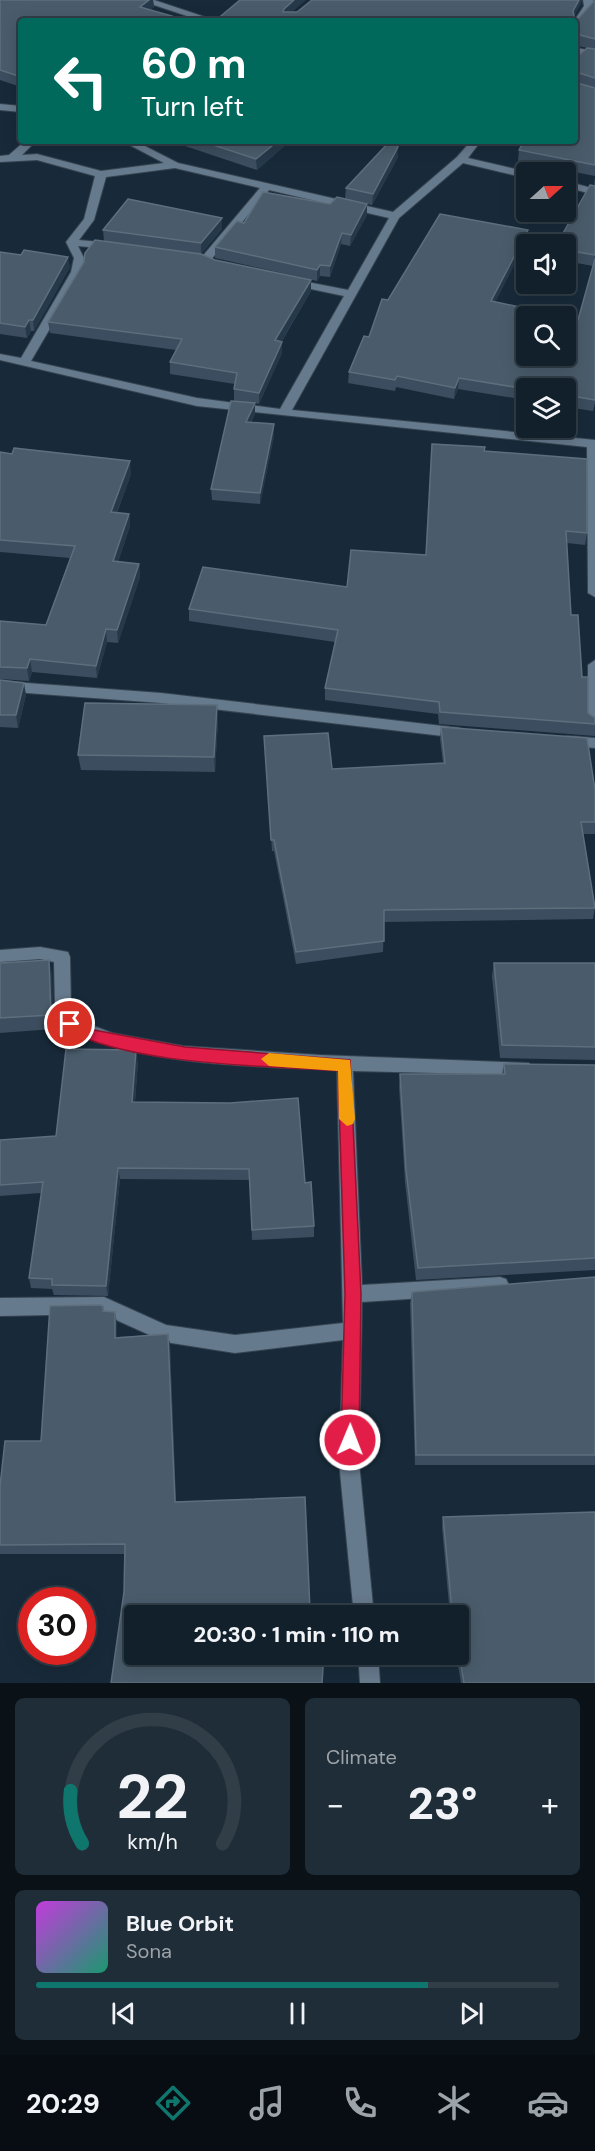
<!DOCTYPE html>
<html lang="en">
<head>
<meta charset="utf-8">
<style>
  :root { --surface:#12202c; --page:#1f2d38; --text:#f1f3f6; --muted:#9ca3a9; --line:#313e48; --accent:#0f766e }
  body { margin:0; font-family:"DM Sans",sans-serif; background:var(--page); color:var(--text); height:100vh; display:flex; flex-direction:column; font-size:22px; white-space:nowrap }
  * { box-sizing:border-box; margin:0 }
  p { font-size:20px; color:var(--muted) }
  .icon { flex:none; width:33px; height:33px; fill:none; stroke:currentColor; stroke-width:2; stroke-linecap:round; stroke-linejoin:round }
  .map { position:relative; height:1683px; overflow:hidden }
  .sheet { display:flex; flex-direction:column; gap:15px; padding:15px; background:#0a1218; flex:1 }
  .sheet>* { flex:none }
  .banner { position:absolute; left:18px; top:18px; width:560px; height:126px; border-radius:6px; box-shadow:0 3px 15px #0003,0 0 0 2px var(--line); background:#00695c; color:#fff; overflow:hidden }
  .needle { width:39px; rotate:69deg }
  .controls { position:absolute; left:516px; top:162px; display:grid; gap:12px }
  .controls a { display:grid; place-items:center; width:60px; height:60px; border-radius:6px; background:var(--surface); box-shadow:0 3px 15px #0003,0 0 0 2px var(--line); font-size:30px }
  .speed { position:absolute; left:18px; top:1587px; display:flex; gap:12px; font-size:30px; font-weight:700; text-align:center }
  .speed>* { display:grid; place-content:center; width:78px; height:78px; border-radius:50%; background:var(--surface); box-shadow:0 3px 15px #0003,0 0 0 2px var(--line); line-height:1 }
  .speed .limit { border:9px solid #d22; background:#fff; color:#111 }
  .pin { position:absolute; display:grid; place-items:center; width:51px; height:51px; color:#fff; margin:-26px; border:3px solid #fff; border-radius:50%; box-shadow:0 2px 6px #0007 }
  .me { position:absolute; width:66px; margin:-33px; rotate:1deg; stroke-linejoin:round; filter:drop-shadow(0 0 4px #0008) }
  .turn { display:flex; align-items:center; gap:21px; height:126px; padding:0 24px; font-size:27px }
  .turn .icon { width:78px; height:78px; stroke-width:2.5 }
  .turn b { display:block; font-size:42px; line-height:51px }
  .big { font-size:45px; font-weight:800; line-height:1.1 }
  .sheet .card { flex:1; display:flex; flex-direction:column; justify-content:center; gap:9px; min-width:0; padding:0 21px; border-radius:9px; background:var(--page) }
  .sheet .dial { align-items:center; gap:0 }
  .dial svg { height:156px; overflow:visible; fill:none; stroke:var(--line); stroke-width:7; stroke-linecap:round; text-anchor:middle }
  .dial text { fill:var(--text); stroke:none }
  .song { display:flex; align-items:center; gap:18px }
  .cover { width:72px; height:72px; border-radius:9px; background:linear-gradient(135deg,hsl(290 70% 55%),hsl(160 70% 35%)) }
  .played { height:6px; border-radius:3px; background:linear-gradient(90deg,var(--accent) 75%,var(--line) 75%) }
  .keys { display:flex; justify-content:space-around; direction:ltr }
  .heat { display:flex; justify-content:space-between; align-items:center; font-size:33px; direction:ltr }
  .sheet .tiles { flex:1; display:grid; gap:15px; grid-template-columns:1fr 1fr }
  .card:last-child { grid-column:span 2 }
  .trip { position:absolute; left:124px; top:1605px; width:345px; height:60px; border-radius:6px; background:var(--surface); box-shadow:0 3px 15px #0003,0 0 0 2px var(--line); font-weight:800; line-height:60px; text-align:center }
  .menu { display:flex; height:96px; justify-content:space-around; align-items:center; background:#070d12; color:var(--muted) }
  .menu .icon { width:42px; height:42px }
  .menu .current { color:var(--accent) }
  .menu b { font-size:27px; color:var(--text) }
  .map>svg:first-child { display:block }
  .lines { fill:none; stroke-linecap:round; stroke-linejoin:round }
  .street-casing { stroke:#364451; stroke-width:2 }
  .street { fill:#667a8d; fill-rule:evenodd }
  .wall { fill:#3b4d5e }
  .shaded-wall { fill:#26394a }
  .building { fill:#4a5c6b; stroke:#5e6e7d; stroke-width:1.5 }
  .route { fill:#e11d48; stroke:#92132f; stroke-width:1.5 }
  .slow { fill:#f59e0b }
</style>
</head>
<body>
<div class="map">
<svg width="595" height="1683" viewBox="0 0 595 1683">
  <rect width="100%" height="100%" fill="#182a3a"/>
  <g class="lines">
    <!-- street casing -->
    <g class="street-casing">
      <g id="street">
        <polygon points="139,0 154,0 217,21 202,21"/>
        <polygon points="583,0 593,0 594,6 574,30 574,21 584,6"/>
        <polygon points="574,47 595,52 595,58 574,53"/>
        <polygon points="0,104 21,106 21,112 0,110"/>
        <path d="M25,141H36L22,155L37,154L101,171L164,163L122,141H135L178,163L393,212L457,157L471,141H481L468,158L528,172L526,178L463,163L399,218L292,410L595,440V597L588,593L587,447L197,406L0,360V354L21,358L71,272L74,258L66,242L84,219L95,176L37,160L0,162V156L9,155ZM175,168L260,188L201,258V262H209L269,190L389,218L348,290L292,279L286,282L292,285L344,296L280,409L197,398L31,361L83,272L84,258L78,246L110,249L115,246L110,243L79,240L94,220L106,177Z"/>
        <polygon points="566,181 595,189 595,195 566,187"/>
        <polygon points="595,660 595,730 588,725 588,665"/>
        <polygon points="0,681 161,693 460,728 467,733 460,738 161,703 0,691"/>
        <polygon points="568,736 595,738 595,748 563,745 561,741 563,737"/>
        <path d="M40,947L68,952L70,957L71,1009L76,1019L112,1033L183,1046L320,1055L529,1063L531,1068L529,1073L523,1075L353,1071L362,1285L500,1277L506,1279L509,1285L506,1291L500,1293L362,1302L359,1462L374,1616H354L339,1462L343,1340L235,1353L165,1342L103,1314L0,1316V1298L104,1297L166,1325L235,1335L343,1323L337,1070C246,1066 149,1066 64,1029L55,1009L54,962L40,959L0,962V950Z"/>
        <polygon points="358,1654 378,1654 380,1683 360,1683"/>
      </g>
    </g>
    <!-- street -->
    <use href="#street" class="street"/>
  </g>
  <!-- wall -->
  <g class="wall">
    <polygon points="0,0 153,0 154,7 150,10 21,21 21,87 0,80"/>
    <polygon points="595,0 595,176 518,161 519,150 574,60 587,48 575,45 574,21 292,12 581,3 574,16 575,22"/>
    <polygon points="176,141 290,141 257,170 176,143"/>
    <polygon points="398,147 398,157 372,205 345,199 346,188"/>
    <polygon points="595,177 595,403 593,411 566,407 566,388 526,388 526,400 458,389 454,399 396,387 395,391 348,383 349,372 388,300 528,230 527,240 495,302 578,320 593,266 566,261 566,244 594,185"/>
    <polygon points="367,215 350,246 341,244 330,277 320,276 317,281 215,258 215,247 244,223"/>
    <polygon points="222,218 222,229 201,254 133,245 215,260 311,291 282,341 282,353 259,404 255,403 255,414 251,423 274,424 274,436 260,504 212,500 211,489 234,401 234,389 235,384 170,374 170,362 176,350 50,333 48,322 104,241 103,230"/>
    <polygon points="0,252 70,267 34,331 31,331 27,338 0,334"/>
    <polygon points="484,451 587,533 585,545 567,543 571,615 588,713 595,718 595,736 439,724 438,714 325,700 325,688 335,642 189,621 189,609 347,587 426,555"/>
    <polygon points="0,452 131,474 117,513 129,514 130,526 118,562 139,564 140,577 118,643 107,642 97,678 32,672 29,681 0,679 0,621 46,625 70,558 0,552"/>
    <polygon points="0,680 26,695 18,728 0,727"/>
    <polygon points="218,720 215,772 81,770 78,755"/>
    <polygon points="441,727 595,790 595,834 583,834 595,907 593,919 384,922 383,952 296,964 274,851 272,851 264,736 332,769 443,763 440,739"/>
    <polygon points="0,963 52,974 53,1029 0,1033"/>
    <polygon points="494,963 595,963 595,1060 500,1058 492,976"/>
    <polygon points="138,1062 135,1102 305,1183 314,1226 314,1237 252,1240 250,1180 120,1179 108,1296 54,1295 52,1289 31,1288 29,1278 41,1193 0,1196 0,1140 56,1136"/>
    <polygon points="504,1064 595,1065 595,1271 595,1270 416,1280 405,1182 399,1087 400,1074 502,1074"/>
    <polygon points="595,1277 595,1465 415,1465 410,1303 412,1292"/>
    <polygon points="103,1306 104,1311 117,1323 117,1337 168,1334 170,1345 176,1502 124,1592 125,1554 0,1554 0,1486 41,1441"/>
    <polygon points="443,1517 595,1683 461,1683 456,1654 459,1654 459,1616 450,1616 442,1527"/>
  </g>
  <!-- shaded-wall -->
  <g class="shaded-wall">
    <polygon points="149,0 153,0 154,7 141,18 140,7"/>
    <polygon points="294,0 306,0 284,19 284,9"/>
    <polygon points="579,0 582,0 581,3 572,21 573,11"/>
    <polygon points="278,141 290,141 257,170 256,159"/>
    <polygon points="398,147 398,157 372,205 373,194"/>
    <polygon points="367,204 367,215 350,246 351,235"/>
    <polygon points="222,218 222,229 201,254 201,243"/>
    <polygon points="528,230 527,240 490,312 491,301"/>
    <polygon points="342,233 341,244 330,277 330,266"/>
    <polygon points="68,257 70,267 34,331 33,320"/>
    <polygon points="320,265 320,276 317,281 317,270"/>
    <polygon points="311,280 311,291 275,352 275,340"/>
    <polygon points="29,320 31,331 27,338 25,327"/>
    <polygon points="282,342 282,353 259,404 259,393"/>
    <polygon points="459,378 458,389 454,399 455,388"/>
    <polygon points="255,403 255,414 246,434 246,422"/>
    <polygon points="274,424 274,436 260,504 260,493"/>
    <polygon points="130,461 131,474 112,525 111,512"/>
    <polygon points="129,514 130,526 114,574 113,561"/>
    <polygon points="139,564 140,577 118,643 117,630"/>
    <polygon points="106,629 107,642 97,678 96,666"/>
    <polygon points="30,659 32,672 29,681 27,668"/>
    <polygon points="24,683 26,695 18,728 16,715"/>
    <polygon points="217,705 218,720 215,772 214,757"/>
    <polygon points="49,960 52,974 53,1029 51,1015"/>
    <polygon points="136,1050 138,1062 134,1113 132,1102"/>
    <polygon points="118,1168 120,1179 108,1296 106,1286"/>
    <polygon points="115,1312 117,1323 117,1349 115,1338"/>
    <polygon points="168,1334 170,1345 176,1512 175,1502"/>
  </g>
  <!-- building -->
  <g class="building">
    <polygon points="0,0 149,0 140,7 189,21 21,21 21,77 0,70"/>
    <polygon points="240,0 294,0 284,9 283,12 297,12 312,0 579,0 573,11 575,22 595,0 595,39 576,34 574,38 574,21 215,21"/>
    <polygon points="587,48 595,49 595,78 576,72 574,73 574,60"/>
    <polygon points="574,82 595,88 595,165 519,150 524,141 574,141"/>
    <polygon points="201,141 278,141 256,159"/>
    <polygon points="390,141 398,147 373,194 346,188"/>
    <polygon points="590,185 595,186 595,255 566,250 566,244 557,244"/>
    <polygon points="263,192 330,204 337,197 367,204 351,235 342,233 330,266 320,265 317,270 215,247 237,221 244,223"/>
    <polygon points="128,199 222,218 201,243 103,230"/>
    <polygon points="440,214 528,230 491,301 562,316 526,316 526,356 566,356 566,317 578,320 595,259 595,400 566,395 566,388 526,389 459,378 455,388 397,376 395,380 349,372 364,336 369,337 382,299 388,300"/>
    <polygon points="95,240 201,254 215,260 311,280 275,340 282,342 259,393 234,389 237,373 170,362 182,339 48,322 84,262 85,253"/>
    <polygon points="24,250 68,257 33,320 29,320 25,327 0,323 0,252 21,255"/>
    <polygon points="231,401 255,403 246,422 274,424 260,493 211,489"/>
    <polygon points="432,444 485,447 484,451 587,459 587,533 566,531 571,615 578,615 582,677 588,677 588,713 595,718 595,724 440,712 439,702 325,688 338,630 189,609 203,567 347,587 351,550 426,555"/>
    <polygon points="14,448 130,461 111,512 129,514 113,561 139,564 117,630 106,629 96,666 30,659 27,668 0,667 0,621 46,625 75,546 0,540 0,452 12,454"/>
    <polygon points="0,680 24,683 16,715 0,715"/>
    <polygon points="85,703 217,705 214,757 78,755"/>
    <polygon points="441,727 587,738 595,790 595,822 581,822 595,908 384,910 384,941 296,952 274,840 271,840 264,736 328,733 332,769 445,763"/>
    <polygon points="49,960 51,1015 0,1018 0,963"/>
    <polygon points="494,963 595,963 595,1047 502,1045"/>
    <polygon points="66,1049 136,1050 132,1102 230,1103 298,1098 305,1183 311,1182 314,1226 252,1230 249,1169 118,1168 106,1286 52,1285 52,1279 29,1278 43,1182 0,1185 0,1140 56,1136"/>
    <polygon points="504,1064 595,1065 595,1258 418,1268 406,1170 400,1074 505,1074"/>
    <polygon points="595,1277 595,1455 416,1455 412,1292"/>
    <polygon points="100,1305 103,1306 103,1311 115,1312 115,1338 168,1334 175,1502 305,1497 310,1610 326,1611 326,1616 135,1616 135,1654 324,1654 322,1683 111,1683 124,1592 125,1544 0,1545 0,1486 5,1441 41,1441 50,1306"/>
    <polygon points="595,1512 595,1683 464,1683 459,1653 459,1616 453,1616 452,1611 443,1517"/>
  </g>
  <!-- route -->
  <path class="route" d="M70,1018L94,1030L185,1047L350,1060L361,1294L359,1440L356,1446L350,1448L344,1446L341,1440L345,1294L338,1071C257,1065 136,1066 64,1029L62,1024L64,1020Z"/>
  <!-- slow -->
  <polygon class="slow" points="269,1053 350,1060 355,1119 353,1124 347,1126 339,1119 338,1071 269,1066 261,1059"/>
</svg>
<div class="controls">
<a><svg class="needle" viewBox="-14 -14 28 28"><path d="M0-13l5 13h-10z" fill="#e53935"/><path d="M0 13l5-13h-10z" fill="#9ca3a9"/></svg></a>
<a><svg class="icon" aria-label="sound" viewBox="0 0 24 24"><path d="M4 9h4l5-4v14l-5-4H4zM17 9q2 3 0 6"/></svg></a>
<a><svg class="icon" aria-label="search" viewBox="0 0 24 24"><circle cx="10" cy="10" r="6"/><path d="M15 15l6 6"/></svg></a>
<a><svg class="icon" aria-label="layers" viewBox="0 0 24 24"><path d="M12 4l9 5-9 5-9-5zM3 14l9 5 9-5"/></svg></a>
</div>
<div class="speed"><div class="limit">30</div></div>
<div class="pin" style="left:70px;top:1024px;background:#d93025"><svg class="icon" aria-label="arrive" viewBox="0 0 24 24"><path d="M6 21V4h12l-3 4 3 4H6"/></svg></div>
<svg class="me" style="left:350px;top:1440px" viewBox="-20 -20 40 40"><circle r="17" fill="#e11d48" stroke="#fff" stroke-width="3"/><path d="M0-11L8 9 0 5-8 9z" fill="#fff"/></svg>
<div class="trip">20:30 · 1 min · 110 m</div>
<div class="banner">
<div class="turn"><svg class="icon" aria-label="left" viewBox="0 0 24 24"><path d="M17 20v-9H6M10 6l-5 5 5 5"/></svg><div><b>60 m</b>Turn left</div></div>
</div>
</div>
<section class="sheet">
<div class="tiles">
<div class="card dial"><svg viewBox="0 0 100 80">
<path d="M14 69A42 42 0 1 1 86 69"/>
<path d="M14 69A42 42 0 0 1 8 42" stroke="#0f766e"/>
<text x="50" y="56" font-size="32" font-weight="700">22</text>
<text x="50" y="72" font-size="11">km/h</text>
</svg></div>
<div class="card"><p>Climate</p>
<div class="heat"><a>−</a><b class="big">23°</b><a>+</a></div>
</div>
<div class="card">
<div class="song"><i class="cover"></i><div><b>Blue Orbit</b><p>Sona</p></div></div>
<div class="played"></div>
<div class="keys"><svg class="icon" aria-label="previous" viewBox="0 0 24 24"><path d="M18 5L8 12l10 7zM5 5v14"/></svg><svg class="icon" aria-label="pause" viewBox="0 0 24 24"><path d="M8 5v14M16 5v14"/></svg><svg class="icon" aria-label="next" viewBox="0 0 24 24"><path d="M6 5l10 7-10 7zM19 5v14"/></svg></div>
</div>
</div>
</section>
<nav class="menu">
<b>20:29</b>
<svg class="icon current" aria-label="directions" viewBox="0 0 24 24"><path d="M12 3l9 9-9 9-9-9zM9 14v-3h6M13 9l2 2-2 2"/></svg>
<svg class="icon" aria-label="music" viewBox="0 0 24 24"><path d="M9 18V5l10-2v13"/><circle cx="6" cy="18" r="3"/><circle cx="16" cy="16" r="3"/></svg>
<svg class="icon" aria-label="phone" viewBox="0 0 24 24"><path d="M5 4h4l2 5-3 2q2 4 5 5l2-3 5 2v4C11 20 4 13 5 4z"/></svg>
<svg class="icon" aria-label="climate" viewBox="0 0 24 24"><path d="M12 3v18M4 7l16 10M4 17L20 7"/></svg>
<svg class="icon" aria-label="car" viewBox="0 0 24 24"><path d="M5 17H2v-5l4-1 3-4h7l3 4 3 1v5h-3M9 17h6M6 11h13"/><circle cx="7" cy="17" r="2"/><circle cx="17" cy="17" r="2"/></svg>
</nav>
</body>
</html>
